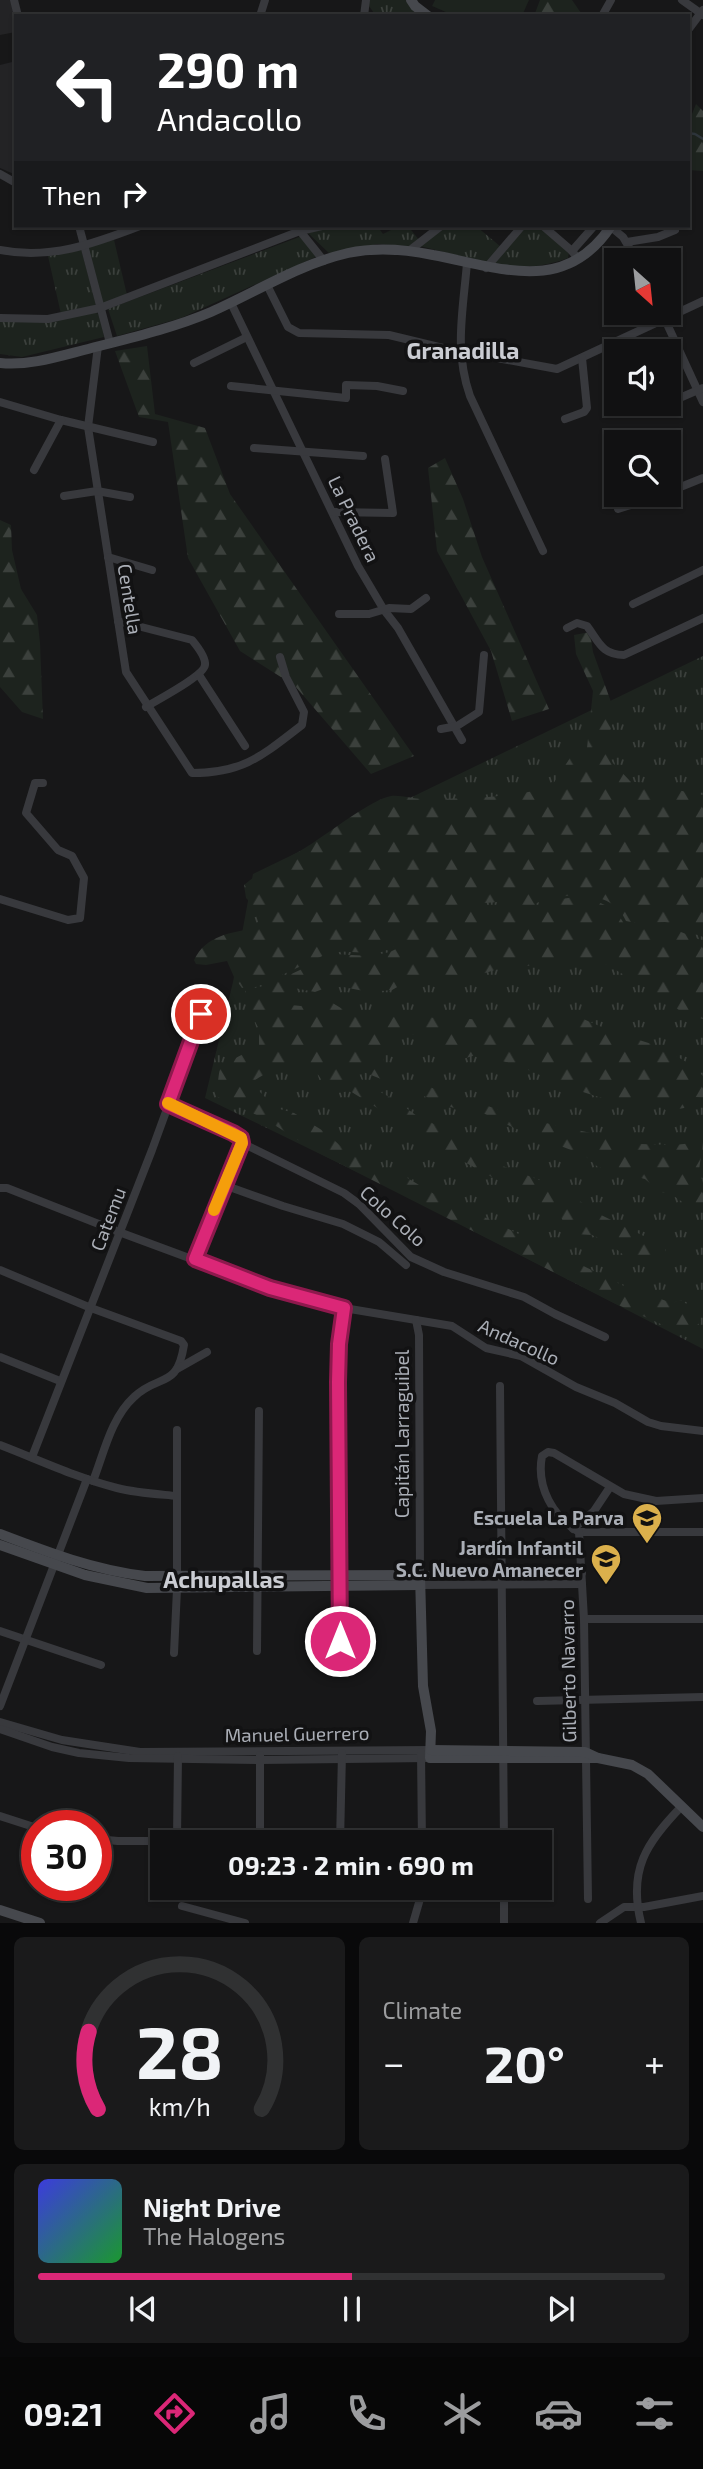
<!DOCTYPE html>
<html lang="en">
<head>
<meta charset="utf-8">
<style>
  :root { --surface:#111112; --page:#1a1a1b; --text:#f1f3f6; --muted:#9c9d9f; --line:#303132; --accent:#db2777 }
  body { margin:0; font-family:"Exo 2",sans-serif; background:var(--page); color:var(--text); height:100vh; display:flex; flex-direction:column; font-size:26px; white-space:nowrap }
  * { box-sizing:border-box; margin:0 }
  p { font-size:23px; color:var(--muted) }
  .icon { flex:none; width:38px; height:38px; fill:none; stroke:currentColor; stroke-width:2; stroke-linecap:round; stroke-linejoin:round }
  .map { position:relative; height:1923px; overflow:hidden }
  .sheet { display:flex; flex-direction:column; gap:14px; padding:14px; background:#09090a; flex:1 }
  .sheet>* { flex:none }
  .banner { position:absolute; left:14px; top:14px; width:676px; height:214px; border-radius:0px; box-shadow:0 2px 5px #0004,0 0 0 2px var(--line); background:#202124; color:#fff; overflow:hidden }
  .needle { width:46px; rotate:153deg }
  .tools { position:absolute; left:604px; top:248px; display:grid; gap:14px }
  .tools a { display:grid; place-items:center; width:77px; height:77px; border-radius:0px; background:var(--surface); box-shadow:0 2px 5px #0004,0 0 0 2px var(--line); font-size:35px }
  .speed { position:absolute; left:21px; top:1810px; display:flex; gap:14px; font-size:35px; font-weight:700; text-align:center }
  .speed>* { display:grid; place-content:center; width:91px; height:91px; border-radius:50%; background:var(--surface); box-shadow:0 2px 5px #0004,0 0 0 2px var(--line); line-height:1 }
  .speed .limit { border:10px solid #d22; background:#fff; color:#111 }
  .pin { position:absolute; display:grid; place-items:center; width:60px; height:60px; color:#fff; margin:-30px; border:4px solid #fff; border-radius:50%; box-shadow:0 2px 7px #0007 }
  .me { position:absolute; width:77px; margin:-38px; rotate:0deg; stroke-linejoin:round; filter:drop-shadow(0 0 5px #0008) }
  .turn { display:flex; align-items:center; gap:24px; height:147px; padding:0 28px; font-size:32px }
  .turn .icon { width:91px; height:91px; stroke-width:2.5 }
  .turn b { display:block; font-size:49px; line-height:60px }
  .then { display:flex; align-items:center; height:66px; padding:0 28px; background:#0003; gap:14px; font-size:26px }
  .big { font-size:52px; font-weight:700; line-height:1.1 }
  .sheet .tile { flex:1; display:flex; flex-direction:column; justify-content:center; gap:10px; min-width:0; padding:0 24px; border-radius:10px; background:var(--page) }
  .sheet .dial { align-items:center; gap:0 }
  .dial svg { height:182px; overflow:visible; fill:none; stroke:var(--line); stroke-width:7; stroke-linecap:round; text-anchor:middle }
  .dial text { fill:var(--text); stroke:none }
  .song { display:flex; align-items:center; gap:21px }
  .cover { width:84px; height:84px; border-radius:10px; background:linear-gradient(135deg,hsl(240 70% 55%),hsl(130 70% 35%)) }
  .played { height:7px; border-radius:4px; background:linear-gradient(90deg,var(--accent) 50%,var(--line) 50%) }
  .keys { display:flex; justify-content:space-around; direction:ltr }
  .heat { display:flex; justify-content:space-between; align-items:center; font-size:38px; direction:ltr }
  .sheet .tiles { flex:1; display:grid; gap:14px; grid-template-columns:1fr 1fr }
  .tile:last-child { grid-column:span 2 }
  .trip { position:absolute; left:150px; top:1830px; width:402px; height:70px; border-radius:0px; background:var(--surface); box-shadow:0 2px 5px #0004,0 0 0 2px var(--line); font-weight:700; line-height:70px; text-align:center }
  .tab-bar { display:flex; height:112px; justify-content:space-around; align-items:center; background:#070707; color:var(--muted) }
  .tab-bar .icon { width:49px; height:49px }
  .tab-bar .active { color:var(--accent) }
  .tab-bar b { font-size:32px; color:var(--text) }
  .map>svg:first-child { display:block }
  .built { fill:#232325 }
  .grass { fill:url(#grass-tufts) }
  .forest { fill:url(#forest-firs) }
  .green { fill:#1d231e }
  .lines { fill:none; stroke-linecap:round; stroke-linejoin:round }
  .stream { stroke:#2e353b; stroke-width:2.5 }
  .street { stroke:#38393d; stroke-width:8 }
  .secondary { stroke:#46484d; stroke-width:10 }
  .route-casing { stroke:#8e194d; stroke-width:18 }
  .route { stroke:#db2777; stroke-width:12 }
  .slow { stroke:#f59e0b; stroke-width:12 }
  .labels { text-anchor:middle; stroke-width:7; stroke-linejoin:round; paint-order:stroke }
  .street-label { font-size:19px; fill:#aaaeb6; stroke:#121213 }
  .poi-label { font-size:19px; font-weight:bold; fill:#aaaeb6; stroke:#121213; text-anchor:end }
  .quarter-label { font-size:23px; font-weight:bold; fill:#cbcdd3; stroke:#121213 }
</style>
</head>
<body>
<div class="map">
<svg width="703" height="1923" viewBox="0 0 703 1923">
  <defs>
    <pattern id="grass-tufts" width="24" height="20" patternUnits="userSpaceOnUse" patternTransform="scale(1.75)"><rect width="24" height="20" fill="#1d231e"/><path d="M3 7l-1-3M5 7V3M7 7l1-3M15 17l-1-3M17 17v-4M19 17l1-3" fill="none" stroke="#3b403c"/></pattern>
    <pattern id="forest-firs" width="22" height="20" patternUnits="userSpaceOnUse" patternTransform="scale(1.75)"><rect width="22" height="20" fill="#1d231e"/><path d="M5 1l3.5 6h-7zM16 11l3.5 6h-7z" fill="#3b403c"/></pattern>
  </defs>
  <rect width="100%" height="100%" fill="#171718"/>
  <!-- built -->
  <g class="built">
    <polygon points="0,0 10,0 16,20 16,32 0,35"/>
    <polygon points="16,61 16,175 0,168 0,65"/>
  </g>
  <!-- grass -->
  <g class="grass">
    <polygon points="369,0 407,0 421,15 390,16 374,13 369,6"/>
    <polygon points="336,226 377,226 383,234 399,226 408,226 419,240 409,246 377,244 330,254 308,233"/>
    <polygon points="448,226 476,226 501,247 487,263 420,246"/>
    <path d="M525,226H538L569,252L568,258C542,268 519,268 491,265Z"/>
    <polygon points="302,236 320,255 181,318 117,336 108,309"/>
    <polygon points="114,240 127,295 102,304 87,246"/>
    <polygon points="81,249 96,304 92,308 61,314 48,256"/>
    <polygon points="92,312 100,314 104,337 22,357 0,354 0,320"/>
    <polygon points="703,656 703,1349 396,1191 205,1098 233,982 253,874"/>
  </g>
  <!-- forest -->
  <g class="forest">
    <polygon points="540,0 572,0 583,16 534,16"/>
    <polygon points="696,104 703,111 703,171 688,170 688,124"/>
    <polygon points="147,346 155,414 205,428 230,494 414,756 371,774 295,686 240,651 188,558 168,422 139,417 115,351"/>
    <polygon points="445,458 463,499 482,557 549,709 512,721 491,651 437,551 428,468"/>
    <polygon points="0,520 11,525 12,550 21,589 37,615 40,643 43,719 22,712 0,687"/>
    <path d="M590,632L593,652L615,713L609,735L611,761L630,781L703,795V937L665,922L641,924L626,921C611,887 562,893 534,904V914L523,917L512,901L454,905L446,912L443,929L429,940L405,941L389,949L370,953L333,951L267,982L242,988L234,977L227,961L206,965L196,964L194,960C206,935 232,932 257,928L260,912L246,898L244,885C263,868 287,860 308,846C326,835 372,799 391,796C401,795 413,799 423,799C465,799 510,798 551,787L570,758L587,748L593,691L576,654L574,635Z"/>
    <path d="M576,897C595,900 615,905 624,924L641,927L664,925L703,941V1019L684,1014L662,997L602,962L505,967L485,973L408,981L392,990L369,992L333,985L315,992L294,988L289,996L291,1005L301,1006L321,996L359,1019L375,1016L420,1017L493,1020L530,1014H556L581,1018L611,1031L661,1047L693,1066L703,1076V1098L696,1097L684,1108L667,1111L650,1099C600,1110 552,1076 506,1062C498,1060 488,1055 480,1055C468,1055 458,1064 444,1063L435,1052L436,1036C421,1030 402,1036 388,1044L383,1058L389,1073L401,1081L420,1084L528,1119L640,1144L674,1145L703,1142L699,1170L703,1183V1202L702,1205L691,1208L671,1194L660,1192L645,1179L598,1167L584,1155L514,1128L485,1114L456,1109L356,1069L363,1082L398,1102L417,1116L453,1133L500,1165L542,1181L574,1197L597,1213L664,1246L668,1258L649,1264L630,1260L606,1241L592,1235L574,1234L568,1229L560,1216L545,1210L512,1188L459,1159L350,1091L338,1093L329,1091L313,1067C291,1062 268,1070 251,1083L276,1108L294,1113L325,1132L345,1150L369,1158L383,1174L399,1173L451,1204L464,1207L624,1286L672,1303L681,1300L695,1310L701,1322L689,1331L674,1330L614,1303L317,1152L265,1119L216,1096L220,1066L259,1046V1029L246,1004L245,990L268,985L334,954L370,956L390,952L406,944L431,943L445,931L449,914L456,908L511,904L522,921L537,916V906L553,900Z"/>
  </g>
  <!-- green -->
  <g class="green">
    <polygon points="435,0 529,0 522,16 455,16 432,6"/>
    <polygon points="53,1885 91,1885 90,1898 52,1896"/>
  </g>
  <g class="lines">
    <!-- stream -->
    <polyline class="stream" points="688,133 695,134 703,139"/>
    <!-- street -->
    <g class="street">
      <polyline points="14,0 18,16"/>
      <polyline points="682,0 703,15"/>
      <polyline points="260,16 265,0"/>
      <polyline points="364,16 366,0"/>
      <polyline points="602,16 611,0"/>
      <polyline points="688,30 703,10"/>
      <polyline points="0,174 16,183"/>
      <polyline points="79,226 110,343"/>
      <polyline points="299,226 300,231 324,261"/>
      <polyline points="543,226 572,251"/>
      <polyline points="611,227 623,237 637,261"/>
      <polyline points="627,242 658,237 675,230"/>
      <path d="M0,250C50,260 93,244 140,226"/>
      <polyline points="409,251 441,226"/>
      <polyline points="578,259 572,251 594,226"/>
      <path d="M467,263C463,311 454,350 470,396L543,551"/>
      <polyline points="486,268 522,226"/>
      <polyline points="267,285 288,327 299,333 389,335 443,348 557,369 703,301"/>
      <polyline points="231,303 358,566 384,610 398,628 462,740"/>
      <polyline points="662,313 703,402"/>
      <polyline points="0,318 48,319 100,308 300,231 322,226"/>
      <path d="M98,346L88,427L126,672L192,773C244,773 263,755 302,725L304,712L286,677L280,657"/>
      <polyline points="194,363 247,337"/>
      <polyline points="231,386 346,398 346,385 377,386 403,391"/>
      <polyline points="0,402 61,420 153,442"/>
      <polyline points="668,403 703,388"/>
      <polyline points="565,419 584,412 587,408 582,358"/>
      <polyline points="254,448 363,456"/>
      <polyline points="34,470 61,420"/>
      <polyline points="668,492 703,478"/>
      <polyline points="64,496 97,491 130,497"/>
      <polyline points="618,509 662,495"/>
      <polyline points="333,512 393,513 385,459"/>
      <polyline points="108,557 152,570"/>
      <polyline points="633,604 703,570"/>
      <polyline points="339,614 369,614 389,608 411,609 426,598"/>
      <path d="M118,621L192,640C197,646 206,657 205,665C204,676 157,700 146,707"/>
      <path d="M567,628L577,623L587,626C599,642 602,655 624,655L703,618"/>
      <polyline points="199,675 245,746"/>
      <polyline points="441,729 457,726 479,712 484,655"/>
      <polyline points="0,899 68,920 80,918 84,878 72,856 58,850 26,813 35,783 43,783"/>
      <polyline points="168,1104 233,1133 241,1138 242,1143 344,1193 359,1204 411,1257 444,1272 524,1297 555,1314 605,1337"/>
      <polyline points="224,1185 283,1206 343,1224 379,1242 406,1265"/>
      <polyline points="0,1188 7,1188 119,1232 270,1288 344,1308 452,1326 486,1348 521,1356 576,1387 615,1403 648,1422 661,1426 703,1431"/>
      <polyline points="195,1259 242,1143"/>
      <path d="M0,1270L91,1308L181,1341L184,1345C177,1390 159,1373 134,1397C111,1418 104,1453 93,1481"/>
      <polyline points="416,1320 419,1335 420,1575 582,1573"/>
      <polyline points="0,1357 60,1381"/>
      <polyline points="177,1369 207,1352"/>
      <polyline points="500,1386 504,1843"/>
      <path d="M0,1445C39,1460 77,1478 117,1488C137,1493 157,1494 177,1496"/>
      <polyline points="32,1457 152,1150 210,991"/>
      <polyline points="573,1529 594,1511 610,1487"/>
      <polyline points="579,1532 703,1532"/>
      <polyline points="420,1585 582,1584"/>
      <polyline points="584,1619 703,1619"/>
      <polyline points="0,1631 101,1665"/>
      <polyline points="257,1651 259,1411"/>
      <polyline points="174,1653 177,1589 177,1430"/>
      <polyline points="340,1669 338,1382 339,1344 344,1308"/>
      <polyline points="537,1701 703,1697"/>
      <polyline points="0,1706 87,1479"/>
      <polyline points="0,1722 62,1740 140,1752 431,1750"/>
      <polyline points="0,1729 52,1747 79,1753 129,1758 260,1760 430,1758"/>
      <polyline points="421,1752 422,1843"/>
      <polyline points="0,1816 37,1828"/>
      <polyline points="260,1836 260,1755"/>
      <polyline points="96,1839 118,1841 172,1841 177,1838 178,1756"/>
      <polyline points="340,1843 342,1753"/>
      <path d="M588,1899L584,1619L579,1532C553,1517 536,1487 542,1456L548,1452L554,1453L624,1494L656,1501L703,1498"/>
      <polyline points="182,1906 245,1923"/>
      <polyline points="413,1923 420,1899 421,1888"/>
      <polyline points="504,1923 504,1888"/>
      <polyline points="600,1923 624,1907 644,1907 703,1896"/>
      <path d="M641,1923C628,1870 646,1843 682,1806"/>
    </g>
    <!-- secondary -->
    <g class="secondary">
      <polyline points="411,0 415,6 428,16"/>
      <path d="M0,363C28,366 57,357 84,350C126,339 171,329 211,312C256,292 300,264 348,253C376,247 404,249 433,255C499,267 565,296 611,226"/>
      <path d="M0,1534C47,1552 94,1570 145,1576L420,1575L423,1686L431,1731L430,1758H598L632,1765L648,1774L703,1827"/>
      <polyline points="0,1545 85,1575 147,1588 420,1585"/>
      <polyline points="431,1750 585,1752 598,1758"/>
      <polyline points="0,1910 40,1923"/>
    </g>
  </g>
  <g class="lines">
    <!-- route casing -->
    <g class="route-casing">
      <polyline id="route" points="201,1014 168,1104 233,1133 241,1138 242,1143 195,1259 270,1288 344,1308 339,1344 338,1382 340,1641"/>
    </g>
    <!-- route -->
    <use href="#route" class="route"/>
    <!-- slow -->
    <polyline class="slow" points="168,1103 241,1138 242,1143 214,1210"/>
  </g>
  <!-- icons -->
  <defs>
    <g id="school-pin" transform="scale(1.575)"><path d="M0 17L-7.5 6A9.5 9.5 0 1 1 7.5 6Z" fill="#dbb04c" stroke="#121213"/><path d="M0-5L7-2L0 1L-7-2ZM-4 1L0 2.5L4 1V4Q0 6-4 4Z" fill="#111"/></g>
  </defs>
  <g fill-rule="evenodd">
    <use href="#school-pin" x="647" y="1518"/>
    <use href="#school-pin" x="606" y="1559"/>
  </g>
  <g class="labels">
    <!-- street labels -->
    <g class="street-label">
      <text transform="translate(354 519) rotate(64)" y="7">La Pradera</text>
      <text transform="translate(130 599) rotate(81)" y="7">Centella</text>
      <text transform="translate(393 1216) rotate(42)" y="7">Colo Colo</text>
      <text transform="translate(108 1219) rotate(-69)" y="7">Catemu</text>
      <text transform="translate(519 1342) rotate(24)" y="7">Andacollo</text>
      <text transform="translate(402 1434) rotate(-90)" y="7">Capitán Larraguibel</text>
      <text transform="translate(568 1671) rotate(-91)" y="7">Gilberto Navarro</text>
      <text transform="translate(297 1734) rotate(-1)" y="7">Manuel Guerrero</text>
    </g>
    <!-- poi labels -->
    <g class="poi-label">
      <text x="624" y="1525">Escuela La Parva</text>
      <text x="583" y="1555">Jardín Infantil<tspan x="583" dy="22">S.C. Nuevo Amanecer</tspan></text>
    </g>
    <!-- quarter labels -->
    <g class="quarter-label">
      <text x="463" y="359">Granadilla</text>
      <text x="224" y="1588">Achupallas</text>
    </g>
  </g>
</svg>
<div class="tools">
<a><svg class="needle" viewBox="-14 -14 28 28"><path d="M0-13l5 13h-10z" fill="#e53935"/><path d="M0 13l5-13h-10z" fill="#9c9d9f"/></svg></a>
<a><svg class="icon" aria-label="sound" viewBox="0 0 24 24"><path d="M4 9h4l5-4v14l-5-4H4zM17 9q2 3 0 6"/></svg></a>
<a><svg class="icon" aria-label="search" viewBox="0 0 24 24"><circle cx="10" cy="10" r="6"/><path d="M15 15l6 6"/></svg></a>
</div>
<div class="speed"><div class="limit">30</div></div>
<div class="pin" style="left:201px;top:1014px;background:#d93025"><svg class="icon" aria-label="arrive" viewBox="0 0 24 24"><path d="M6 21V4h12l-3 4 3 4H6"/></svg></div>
<svg class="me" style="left:340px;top:1641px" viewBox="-20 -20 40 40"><circle r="17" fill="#db2777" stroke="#fff" stroke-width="3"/><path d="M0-11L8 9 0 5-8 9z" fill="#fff"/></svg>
<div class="trip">09:23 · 2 min · 690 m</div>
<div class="banner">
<div class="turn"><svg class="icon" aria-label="left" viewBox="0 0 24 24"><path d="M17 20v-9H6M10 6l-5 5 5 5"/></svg><div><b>290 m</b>Andacollo</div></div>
<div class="then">Then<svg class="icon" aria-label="right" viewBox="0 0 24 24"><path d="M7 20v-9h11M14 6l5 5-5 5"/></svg></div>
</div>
</div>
<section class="sheet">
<div class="tiles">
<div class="tile dial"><svg viewBox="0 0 100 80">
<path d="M14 69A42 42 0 1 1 86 69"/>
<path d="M14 69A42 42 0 0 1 10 35" stroke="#db2777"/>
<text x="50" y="56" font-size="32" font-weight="700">28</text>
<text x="50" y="72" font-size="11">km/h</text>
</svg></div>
<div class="tile"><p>Climate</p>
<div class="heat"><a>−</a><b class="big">20°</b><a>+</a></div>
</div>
<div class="tile">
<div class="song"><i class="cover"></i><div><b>Night Drive</b><p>The Halogens</p></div></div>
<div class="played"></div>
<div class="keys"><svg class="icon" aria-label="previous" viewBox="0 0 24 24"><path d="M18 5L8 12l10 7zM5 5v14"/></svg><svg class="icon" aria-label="pause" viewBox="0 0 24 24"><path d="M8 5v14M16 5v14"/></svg><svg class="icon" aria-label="next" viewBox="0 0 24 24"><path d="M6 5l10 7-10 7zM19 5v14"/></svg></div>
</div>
</div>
</section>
<nav class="tab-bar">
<b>09:21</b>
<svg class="icon active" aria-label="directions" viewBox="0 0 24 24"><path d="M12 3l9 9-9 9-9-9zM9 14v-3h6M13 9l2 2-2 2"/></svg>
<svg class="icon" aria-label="music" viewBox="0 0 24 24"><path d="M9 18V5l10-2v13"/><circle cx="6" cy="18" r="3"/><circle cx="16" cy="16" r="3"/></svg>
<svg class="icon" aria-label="phone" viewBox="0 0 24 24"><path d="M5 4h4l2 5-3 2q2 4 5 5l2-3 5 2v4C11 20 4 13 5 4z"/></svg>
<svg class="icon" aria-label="climate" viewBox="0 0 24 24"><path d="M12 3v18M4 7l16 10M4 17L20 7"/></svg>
<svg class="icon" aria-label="car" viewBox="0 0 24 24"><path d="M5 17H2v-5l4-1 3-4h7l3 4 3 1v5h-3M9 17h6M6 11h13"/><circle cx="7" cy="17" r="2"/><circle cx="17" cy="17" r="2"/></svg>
<svg class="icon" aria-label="filters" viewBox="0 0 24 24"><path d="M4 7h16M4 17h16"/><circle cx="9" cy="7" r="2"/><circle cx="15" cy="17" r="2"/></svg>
</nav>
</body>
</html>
